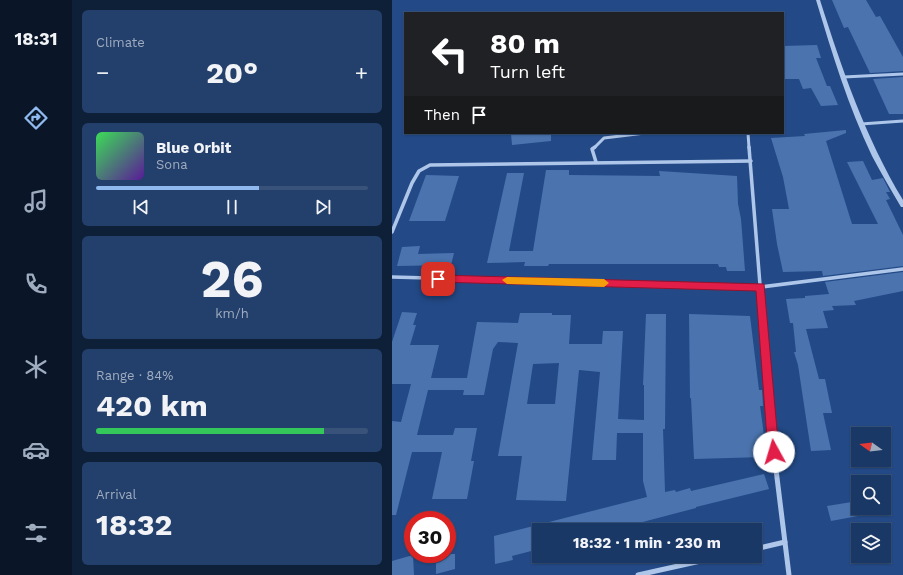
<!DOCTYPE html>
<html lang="en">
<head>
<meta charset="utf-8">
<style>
  :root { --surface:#1a3865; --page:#233f6b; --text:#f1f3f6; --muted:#9facbf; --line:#385279; --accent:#90b9f0 }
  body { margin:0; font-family:"Work Sans",sans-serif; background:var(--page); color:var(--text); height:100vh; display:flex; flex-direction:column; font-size:15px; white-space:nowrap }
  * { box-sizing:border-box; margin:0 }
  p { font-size:13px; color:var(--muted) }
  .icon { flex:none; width:22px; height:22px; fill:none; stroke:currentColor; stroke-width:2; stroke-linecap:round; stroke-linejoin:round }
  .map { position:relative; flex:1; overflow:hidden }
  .panel { display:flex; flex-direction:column; gap:10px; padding:10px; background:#0e1f38; width:320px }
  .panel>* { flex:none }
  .top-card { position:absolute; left:12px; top:12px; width:380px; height:122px; border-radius:0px; box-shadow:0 1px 3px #0004,0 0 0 1px var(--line); background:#202124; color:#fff; overflow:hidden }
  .needle { width:26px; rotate:284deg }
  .buttons { position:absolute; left:459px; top:427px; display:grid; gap:8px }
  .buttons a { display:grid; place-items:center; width:40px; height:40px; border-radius:0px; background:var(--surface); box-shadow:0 1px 3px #0004,0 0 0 1px var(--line); font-size:20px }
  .speed { position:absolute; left:12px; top:511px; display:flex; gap:8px; font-size:20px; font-weight:700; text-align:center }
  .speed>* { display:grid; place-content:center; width:52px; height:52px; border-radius:50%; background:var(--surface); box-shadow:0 1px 3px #0004,0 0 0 1px var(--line); line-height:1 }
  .speed .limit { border:6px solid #d22; background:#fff; color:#111 }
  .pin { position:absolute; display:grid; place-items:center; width:34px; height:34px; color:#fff; margin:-17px; border-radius:8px; box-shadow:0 2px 6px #0006 }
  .me { position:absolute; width:44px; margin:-22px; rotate:354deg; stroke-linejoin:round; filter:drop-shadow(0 0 3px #0008) }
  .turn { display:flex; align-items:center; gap:14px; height:84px; padding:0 20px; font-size:18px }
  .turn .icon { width:52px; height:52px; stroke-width:2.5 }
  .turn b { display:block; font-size:28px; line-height:34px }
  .then { display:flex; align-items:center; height:38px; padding:0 20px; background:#0003; gap:8px; font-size:15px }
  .big { font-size:30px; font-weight:700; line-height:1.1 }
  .panel .card { flex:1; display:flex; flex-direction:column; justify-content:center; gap:6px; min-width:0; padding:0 14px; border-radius:6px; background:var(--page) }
  .panel .dial { align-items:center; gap:0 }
  .dial b { font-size:52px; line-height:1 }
  .song { display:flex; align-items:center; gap:12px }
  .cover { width:48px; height:48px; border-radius:6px; background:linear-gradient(135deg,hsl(130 70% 55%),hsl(270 70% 35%)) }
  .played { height:4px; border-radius:2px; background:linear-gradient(90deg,var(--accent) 60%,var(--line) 60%) }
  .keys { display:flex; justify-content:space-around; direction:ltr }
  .heat { display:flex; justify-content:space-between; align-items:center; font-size:22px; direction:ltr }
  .charge { height:6px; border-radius:3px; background:linear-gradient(90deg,#34c759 84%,var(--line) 0) }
  .trip { position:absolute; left:140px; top:523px; width:230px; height:40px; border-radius:0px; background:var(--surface); box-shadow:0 1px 3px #0004,0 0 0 1px var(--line); font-weight:700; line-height:40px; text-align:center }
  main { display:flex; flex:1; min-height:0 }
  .menu { display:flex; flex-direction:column; width:72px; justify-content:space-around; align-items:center; background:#0a1628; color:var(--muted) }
  .menu .icon { width:28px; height:28px }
  .menu .active { color:var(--accent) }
  .menu b { font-size:18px; color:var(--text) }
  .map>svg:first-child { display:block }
  .building { fill:#4b74af; fill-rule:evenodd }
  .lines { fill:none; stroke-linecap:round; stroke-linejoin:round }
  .minor-far2 { stroke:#aec6e9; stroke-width:3 }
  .minor-far1 { stroke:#aec6e9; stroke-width:3.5 }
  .minor { stroke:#aec6e9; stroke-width:5 }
  .tertiary { fill:#aec6e9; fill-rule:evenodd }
  .route { fill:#e11d48; stroke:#92132f }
  .slow { fill:#f59e0b }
</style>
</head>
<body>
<main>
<nav class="menu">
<b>18:31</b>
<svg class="icon active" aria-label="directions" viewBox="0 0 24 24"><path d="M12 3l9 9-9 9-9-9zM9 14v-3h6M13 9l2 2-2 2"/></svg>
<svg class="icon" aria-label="music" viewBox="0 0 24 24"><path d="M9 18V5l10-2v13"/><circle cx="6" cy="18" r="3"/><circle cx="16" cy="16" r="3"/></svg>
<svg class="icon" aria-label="phone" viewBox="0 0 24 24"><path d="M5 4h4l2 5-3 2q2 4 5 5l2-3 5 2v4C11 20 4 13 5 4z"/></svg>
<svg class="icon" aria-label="climate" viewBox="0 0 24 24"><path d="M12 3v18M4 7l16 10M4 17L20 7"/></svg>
<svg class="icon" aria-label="car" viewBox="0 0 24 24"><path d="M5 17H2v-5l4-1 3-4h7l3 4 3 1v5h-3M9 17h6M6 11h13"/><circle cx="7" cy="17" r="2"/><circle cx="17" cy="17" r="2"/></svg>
<svg class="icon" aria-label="filters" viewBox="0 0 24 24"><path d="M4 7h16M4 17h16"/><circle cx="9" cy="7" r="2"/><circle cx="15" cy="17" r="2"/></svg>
</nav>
<section class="panel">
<div class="card"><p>Climate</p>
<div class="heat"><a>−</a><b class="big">20°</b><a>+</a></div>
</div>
<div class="card">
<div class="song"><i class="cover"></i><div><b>Blue Orbit</b><p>Sona</p></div></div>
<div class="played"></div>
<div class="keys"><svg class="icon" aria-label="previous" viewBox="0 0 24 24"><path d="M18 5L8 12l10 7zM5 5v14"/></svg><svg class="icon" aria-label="pause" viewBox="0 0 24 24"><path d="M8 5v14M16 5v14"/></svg><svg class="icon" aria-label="next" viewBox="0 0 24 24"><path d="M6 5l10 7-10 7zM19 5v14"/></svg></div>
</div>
<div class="card dial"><b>26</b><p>km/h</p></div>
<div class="card"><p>Range · 84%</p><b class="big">420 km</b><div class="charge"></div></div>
<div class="card"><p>Arrival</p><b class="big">18:32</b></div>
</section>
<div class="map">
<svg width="511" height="575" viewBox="0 0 511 575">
  <rect width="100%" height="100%" fill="#234a87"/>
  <!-- building -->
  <g class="building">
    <polygon points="440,0 474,0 484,17 488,16 511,57 511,71 478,73 456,27 452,28"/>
    <polygon points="425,45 429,58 424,58 435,86 438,86 446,105 429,106 419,88 411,89 407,79 391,79 391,46"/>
    <polygon points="511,77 511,114 497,114 481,79"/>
    <polygon points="454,130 454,133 434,141 460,224 486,224 455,162 471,161 480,180 491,178 498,192 494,192 498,199 494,200 511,235 511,266 431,276 430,271 391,272 385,244 380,209 397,209 391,177 379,138 413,136 412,134"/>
    <polygon points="130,133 159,133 159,141 120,145 119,134"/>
    <polygon points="154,170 177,170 177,175 268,176 267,171 345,176 346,204 349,219 353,271 335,271 334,267 327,267 326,264 157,264 156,266 132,266 133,262 95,263 115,173 132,173 117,251 141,251"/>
    <polygon points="34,175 67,176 53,221 17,221"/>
    <polygon points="28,246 26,254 62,253 59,265 5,266 10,247"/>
    <polygon points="511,272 511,291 462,301 464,305 440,306 442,310 431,311 436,328 414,329 427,379 433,379 440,413 431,413 439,450 419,451 406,365 402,352 404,352 401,323 398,323 394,299 413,298 413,296 437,294 433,282"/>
    <path d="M10,312L25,313L21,325H24L18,345H47L39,378H75L85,322L126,323L128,313H160V315H179L177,344H210L211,331H231L226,419L252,420V385H251L254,314H274L273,429H271L273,492L283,490L284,492L298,488L299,491L372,474L377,489L304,507V508L220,530H147V549L120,556L121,560L103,564L102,536L255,497L251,481V433H225L224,460H200L208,372L187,370L174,501L124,500L130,456H106L126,343L106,342L101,349L92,395H71L72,390H36L25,435H61L63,428H85L79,461H82L75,499H40L50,452H20L4,515H0V421L9,422L19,384H0V342ZM167,363L163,404H135L141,364Z"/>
    <polygon points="297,314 358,316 367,390 370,390 371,406 368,406 375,457 302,459 299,398 298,398"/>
    <polygon points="466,501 466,516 439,521 435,506"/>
    <polygon points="44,554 63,554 63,569 44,574"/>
    <polygon points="21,555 22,575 0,575 0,561"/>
  </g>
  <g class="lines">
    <!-- minor-far2 -->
    <g class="minor-far2">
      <polyline points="452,77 511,74"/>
      <polyline points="469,124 511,121"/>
      <polyline points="356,133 357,148"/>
      <polyline points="202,148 212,138 253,133"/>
    </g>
    <!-- minor-far1 -->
    <g class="minor-far1">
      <polyline points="203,147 200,149 204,162"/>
      <polyline points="357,147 372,335"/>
      <polyline points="0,232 20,183 27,171 38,165 359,161"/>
      <polyline points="0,277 369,287 511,269"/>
    </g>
    <!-- minor -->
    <g class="minor">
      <polyline points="372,334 380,437 397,575"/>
      <polyline points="363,549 393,542"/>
      <polyline points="246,575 331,556"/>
    </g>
    <!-- tertiary -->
    <path class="tertiary" d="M424,0H428C450,69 473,137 511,200V207H509C499,190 489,173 480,156C456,106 440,53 424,0Z"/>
  </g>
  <!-- route -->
  <polygon class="route" points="46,275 372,284 387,452 386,456 382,458 378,456 376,452 364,291 46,282 42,279"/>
  <!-- slow -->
  <polygon class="slow" points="115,277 212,279 217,283 212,287 115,284 110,280"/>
</svg>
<div class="buttons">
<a><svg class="needle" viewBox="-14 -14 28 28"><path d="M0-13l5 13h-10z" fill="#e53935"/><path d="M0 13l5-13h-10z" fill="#9facbf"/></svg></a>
<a><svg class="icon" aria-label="search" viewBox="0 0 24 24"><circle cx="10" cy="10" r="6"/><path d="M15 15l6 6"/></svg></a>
<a><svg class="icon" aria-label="layers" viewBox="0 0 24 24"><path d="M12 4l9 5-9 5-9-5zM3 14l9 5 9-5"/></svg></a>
</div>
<div class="speed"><div class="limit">30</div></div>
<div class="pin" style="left:46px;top:279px;background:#d93025"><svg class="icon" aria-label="arrive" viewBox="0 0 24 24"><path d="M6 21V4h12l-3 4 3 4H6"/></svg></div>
<svg class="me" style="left:382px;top:452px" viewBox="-20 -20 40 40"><circle r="19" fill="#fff"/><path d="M0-13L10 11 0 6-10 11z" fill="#e11d48"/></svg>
<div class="trip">18:32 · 1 min · 230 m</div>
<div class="top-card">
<div class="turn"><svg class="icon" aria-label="left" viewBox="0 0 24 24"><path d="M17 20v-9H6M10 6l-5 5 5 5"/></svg><div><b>80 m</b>Turn left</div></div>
<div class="then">Then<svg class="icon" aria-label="arrive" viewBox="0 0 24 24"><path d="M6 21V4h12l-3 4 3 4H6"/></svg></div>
</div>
</div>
</main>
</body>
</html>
